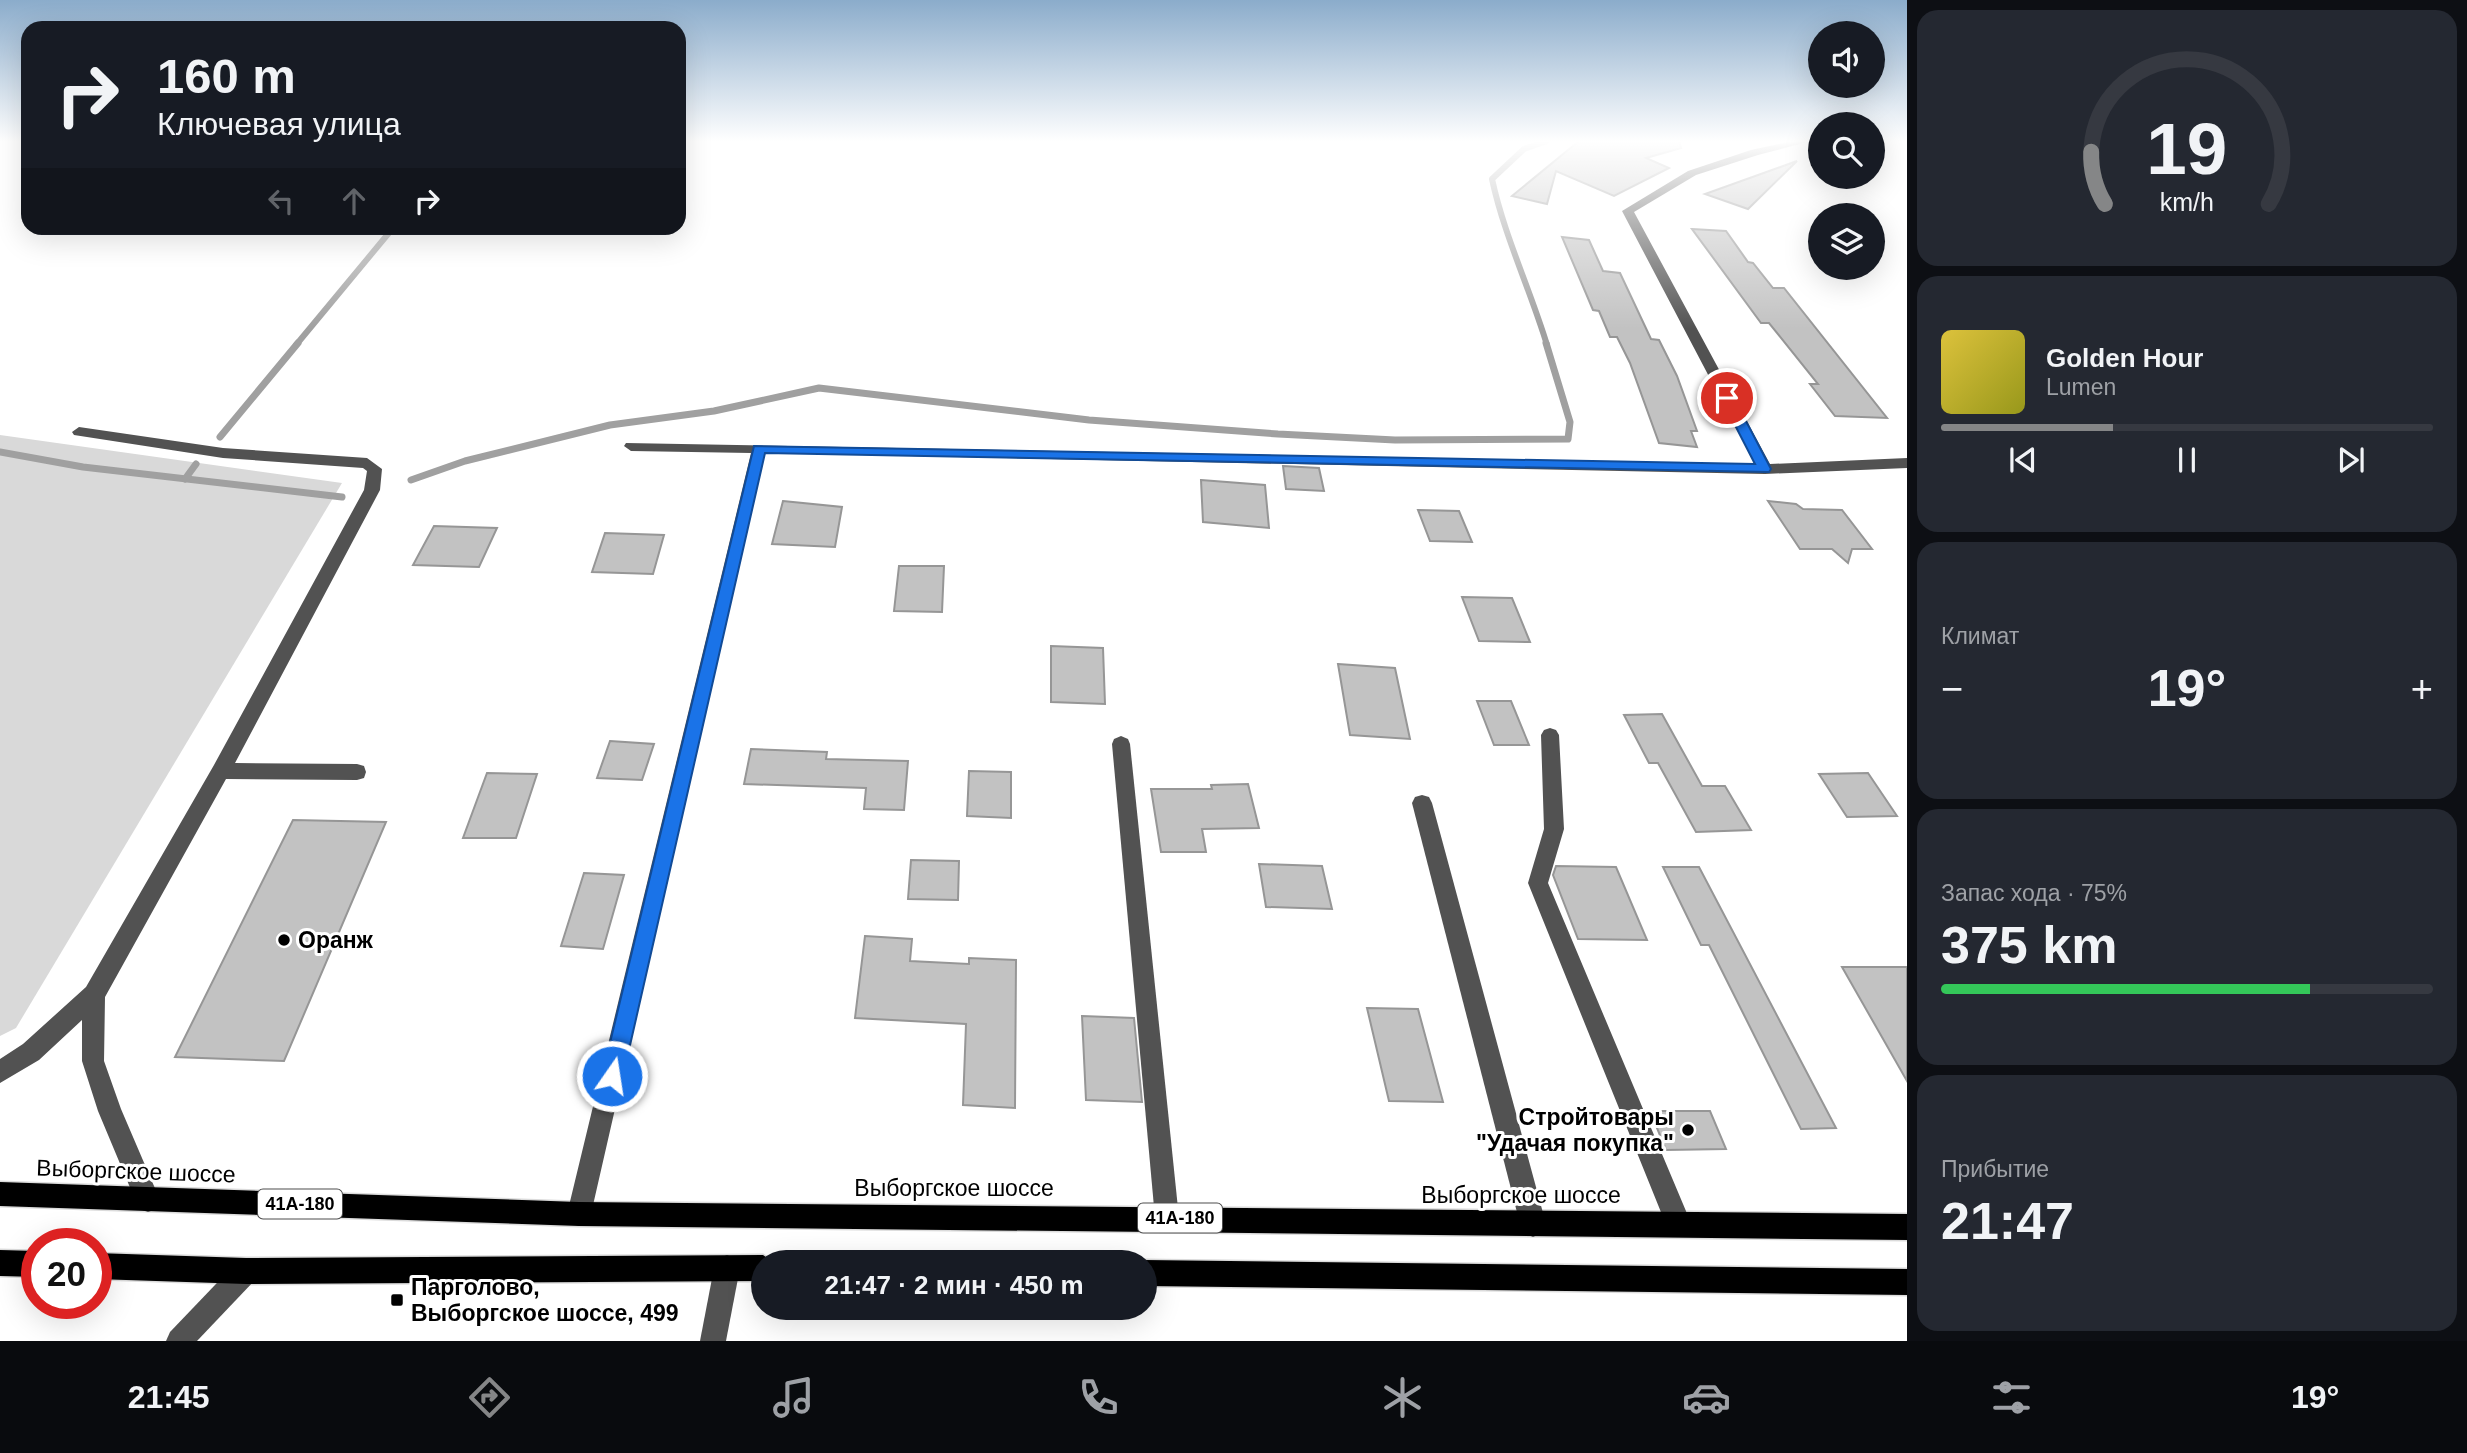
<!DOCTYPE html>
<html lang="ru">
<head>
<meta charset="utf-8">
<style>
  :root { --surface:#171b24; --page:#242831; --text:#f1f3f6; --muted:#9ea1a6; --line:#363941; --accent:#858687 }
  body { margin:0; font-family:Arial,sans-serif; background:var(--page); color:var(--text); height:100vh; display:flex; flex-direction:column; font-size:26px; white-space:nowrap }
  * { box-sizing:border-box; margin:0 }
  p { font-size:23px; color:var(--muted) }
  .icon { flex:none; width:38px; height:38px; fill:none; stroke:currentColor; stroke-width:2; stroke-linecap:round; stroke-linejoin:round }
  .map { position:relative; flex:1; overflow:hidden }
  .drawer { display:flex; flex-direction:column; gap:10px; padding:10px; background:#0d0f14; width:560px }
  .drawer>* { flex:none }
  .hud { position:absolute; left:21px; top:21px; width:665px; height:214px; border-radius:21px; box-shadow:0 7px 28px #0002; background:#171b24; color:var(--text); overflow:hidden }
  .tools { position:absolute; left:1808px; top:21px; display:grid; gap:14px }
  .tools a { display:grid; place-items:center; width:77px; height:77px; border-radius:50%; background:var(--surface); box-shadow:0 7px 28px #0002; font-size:35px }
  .speed { position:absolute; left:21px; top:1228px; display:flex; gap:14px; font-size:35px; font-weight:700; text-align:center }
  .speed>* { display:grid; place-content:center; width:91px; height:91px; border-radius:50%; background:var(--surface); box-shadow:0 7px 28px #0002; line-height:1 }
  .speed .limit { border:10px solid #d22; background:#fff; color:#111 }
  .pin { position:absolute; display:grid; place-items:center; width:60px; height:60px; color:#fff; margin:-30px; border:4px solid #fff; border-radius:50%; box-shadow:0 2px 7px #0007 }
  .me { position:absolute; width:77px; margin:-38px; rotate:13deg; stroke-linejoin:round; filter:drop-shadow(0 0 5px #0008) }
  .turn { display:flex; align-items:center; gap:24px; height:147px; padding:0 21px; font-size:32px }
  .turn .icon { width:91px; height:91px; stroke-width:2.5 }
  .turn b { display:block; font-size:49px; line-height:60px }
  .lanes { display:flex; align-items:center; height:66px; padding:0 21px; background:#0003; justify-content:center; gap:35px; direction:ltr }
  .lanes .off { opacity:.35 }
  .big { font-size:52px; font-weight:800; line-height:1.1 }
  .drawer .card { flex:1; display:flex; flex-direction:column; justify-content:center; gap:10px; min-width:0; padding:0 24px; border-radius:21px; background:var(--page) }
  .drawer .dial { align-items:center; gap:0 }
  .dial svg { height:182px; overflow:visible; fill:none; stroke:var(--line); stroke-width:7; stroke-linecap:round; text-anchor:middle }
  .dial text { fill:var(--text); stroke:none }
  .song { display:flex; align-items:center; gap:21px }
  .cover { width:84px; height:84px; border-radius:10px; background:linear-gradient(135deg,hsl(50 70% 55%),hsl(60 70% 35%)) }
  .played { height:7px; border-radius:4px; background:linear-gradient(90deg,var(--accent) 35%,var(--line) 35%) }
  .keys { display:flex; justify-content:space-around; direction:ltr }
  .heat { display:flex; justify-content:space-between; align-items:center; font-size:38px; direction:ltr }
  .charge { height:10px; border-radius:5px; background:linear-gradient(90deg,#34c759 75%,var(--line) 0) }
  .trip { position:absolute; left:751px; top:1250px; width:406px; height:70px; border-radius:35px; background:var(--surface); box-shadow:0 7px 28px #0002; font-weight:800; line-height:70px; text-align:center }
  .tab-bar { display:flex; height:112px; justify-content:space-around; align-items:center; background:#090b0e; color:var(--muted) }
  .tab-bar .icon { width:49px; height:49px }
  .tab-bar .active { color:var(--accent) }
  .tab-bar b { font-size:32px; color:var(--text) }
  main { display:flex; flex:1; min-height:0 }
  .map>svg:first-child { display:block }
  .green { fill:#d9d9d9 }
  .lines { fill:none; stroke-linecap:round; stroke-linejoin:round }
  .stream-far1 { stroke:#a0a0a0; stroke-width:6 }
  .stream { stroke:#a0a0a0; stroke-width:7 }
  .building { fill:#c2c2c2; stroke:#969696; stroke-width:2 }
  .major-casing { stroke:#dbdbdb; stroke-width:3 }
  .minor { fill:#525252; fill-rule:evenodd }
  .major { fill:#000; fill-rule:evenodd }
  .route { fill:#1a73e8; stroke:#114b97; stroke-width:2 }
  .poi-dot { fill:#000; stroke:#fff; stroke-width:2.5 }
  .labels { text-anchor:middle; stroke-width:6; stroke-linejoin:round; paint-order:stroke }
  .shield { fill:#fff; stroke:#4c4c4c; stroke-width:2 }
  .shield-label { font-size:18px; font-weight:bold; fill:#000 }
  .near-poi-label { font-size:23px; font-weight:bold; fill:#000; stroke:#fff; text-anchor:start }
  .near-street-label { font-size:23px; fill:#000; stroke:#fff }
</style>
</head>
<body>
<main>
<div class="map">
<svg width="1907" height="1341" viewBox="0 0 1907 1341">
  <rect width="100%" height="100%" fill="#fff"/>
  <!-- green -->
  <polygon class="green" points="0,435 342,483 16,1028 0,1036"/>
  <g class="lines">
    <!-- stream-far1 -->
    <g class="stream-far1">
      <polyline points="296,345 393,228"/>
      <path d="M1547,345C1530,289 1504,235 1492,179L1524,149L1547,141"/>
    </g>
    <!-- stream -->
    <g class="stream">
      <polyline points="220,437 298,343"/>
      <polyline points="0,452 83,467 342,497"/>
      <polyline points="185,479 196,464"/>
      <polyline points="411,480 465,461 610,425 714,411 819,388 1089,420 1278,434 1395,440 1568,439 1570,422 1546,343"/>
    </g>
  </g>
  <!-- building -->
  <g class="building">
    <polygon points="1579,141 1679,141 1681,148 1646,158 1669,168 1614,196 1556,171 1547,204 1512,196"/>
    <polygon points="1797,161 1748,209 1705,194"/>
    <polygon points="1692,229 1726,231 1748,262 1753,263 1773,288 1784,288 1887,418 1835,416 1810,384 1818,384 1769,323 1761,323"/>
    <polygon points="1562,237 1589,240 1603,271 1620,273 1651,339 1659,340 1677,376 1697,431 1691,431 1697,447 1659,443 1630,363 1617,337 1610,337 1599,311 1593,310"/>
    <polygon points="1283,466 1319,468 1324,491 1286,489"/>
    <polygon points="1201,480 1265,485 1269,528 1203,522"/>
    <polygon points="783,501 842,507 835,547 772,544"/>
    <polygon points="1768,501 1796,504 1803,509 1842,510 1872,549 1852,549 1848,563 1832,549 1800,549"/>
    <polygon points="1418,510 1459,511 1472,542 1430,541"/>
    <polygon points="434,526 497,528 479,567 413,565"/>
    <polygon points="605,533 664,535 653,574 592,572"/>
    <polygon points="899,566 944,566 942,612 894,611"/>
    <polygon points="1462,597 1512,598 1530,642 1479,641"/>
    <polygon points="1051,646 1103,648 1105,704 1051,702"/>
    <polygon points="1338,664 1395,668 1410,739 1350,735"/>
    <polygon points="1477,701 1511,701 1529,745 1494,745"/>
    <polygon points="1662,714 1702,786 1725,786 1751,830 1696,832 1658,763 1649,763 1624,715"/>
    <polygon points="610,741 654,744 642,780 597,778"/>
    <polygon points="751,749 827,752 826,759 908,761 904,810 864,809 866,788 744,784"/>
    <polygon points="969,771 1011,772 1011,818 967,816"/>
    <polygon points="487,773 537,774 516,838 463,838"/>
    <polygon points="1868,773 1897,816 1847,817 1819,774"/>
    <polygon points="1248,784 1259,828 1202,829 1206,852 1161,852 1151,789 1212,789 1211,785"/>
    <polygon points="293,820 386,822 284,1061 175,1057"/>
    <polygon points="911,860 959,861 958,900 908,899"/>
    <polygon points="1259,864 1322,866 1332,909 1266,907"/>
    <polygon points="1556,866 1616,867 1647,940 1578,939 1553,875"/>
    <polygon points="1663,867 1699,867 1836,1128 1801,1129 1709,945 1701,945"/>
    <polygon points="584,873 624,875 603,949 561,946"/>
    <polygon points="865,936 912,939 910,961 969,964 969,958 1016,960 1015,1108 963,1105 966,1024 855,1018"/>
    <polygon points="1842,967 1907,967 1907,1081"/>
    <polygon points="1367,1008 1418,1009 1443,1102 1389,1101"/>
    <polygon points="1082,1016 1134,1018 1142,1102 1086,1100"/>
    <polygon points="1650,1111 1710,1111 1726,1149 1666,1150"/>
  </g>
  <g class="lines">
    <!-- major casing -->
    <g class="major-casing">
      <g id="major">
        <polygon points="0,1182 579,1202 1907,1214 1907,1240 579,1226 0,1206"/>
        <polygon points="0,1250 37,1251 37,1277 0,1276"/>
        <polygon points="96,1253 246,1258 763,1255 773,1262 763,1262 763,1281 246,1284 96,1279"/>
        <polygon points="1144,1260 1907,1269 1907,1295 1144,1286 1144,1262 1140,1262"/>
      </g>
    </g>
    <!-- minor -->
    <g class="minor">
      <polygon points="1793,141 1811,141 1758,155 1696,175 1634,212 1770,464 1907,458 1907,468 1765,474 765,453 591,1214 588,1223 579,1226 570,1223 567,1214 751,453 631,451 624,446 626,443 1755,464 1622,211 1688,171 1751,150"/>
      <polygon points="79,427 223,448 367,458 382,469 380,490 235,763 357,764 364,766 366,772 364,778 357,780 226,779 105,997 104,1061 121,1109 160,1200 157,1209 148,1212 139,1209 98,1111 82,1061 82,1020 39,1060 0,1083 0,1059 23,1044 86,987 214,765 364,490 367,471 363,468 223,458 74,435 72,432"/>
      <polygon points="1550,728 1556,730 1559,735 1564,829 1548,883 1691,1223 1687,1232 1678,1236 1669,1232 1528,883 1544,829 1541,735 1544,730"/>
      <polygon points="1121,736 1128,739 1130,744 1179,1218 1176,1227 1167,1230 1158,1227 1155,1218 1112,744 1114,739"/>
      <polygon points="1422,795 1429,797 1432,803 1546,1224 1542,1233 1533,1237 1524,1233 1520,1224 1412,803 1415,797"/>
      <polygon points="727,1255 736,1259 740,1268 726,1341 700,1341 714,1268 718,1259"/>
      <polygon points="246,1258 255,1262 259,1271 255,1280 197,1341 166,1341 170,1332 237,1262"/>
    </g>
    <!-- major -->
    <use href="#major" class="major"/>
  </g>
  <!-- sky -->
  <linearGradient id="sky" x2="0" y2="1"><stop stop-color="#8baccb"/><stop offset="0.43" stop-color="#fff"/><stop offset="1" stop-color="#fff" stop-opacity="0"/></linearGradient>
  <rect width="1907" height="329" fill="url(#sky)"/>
  <!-- route -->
  <polygon class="route" points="1727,395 1734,398 1771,469 1769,472 765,453 623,1076 620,1083 612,1086 605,1083 602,1076 754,446 1755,464 1721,398"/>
  <!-- markers -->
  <g class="poi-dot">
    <circle cx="284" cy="940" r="7"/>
    <circle cx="1688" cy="1130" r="7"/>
    <rect x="390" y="1293" width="14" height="14" rx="3.5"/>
  </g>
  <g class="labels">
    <!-- shield labels -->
    <g class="shield">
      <rect x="258" y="1189.5" width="84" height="29" rx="5"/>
      <rect x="1138" y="1203.5" width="84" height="29" rx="5"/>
    </g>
    <g class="shield-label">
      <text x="300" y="1210">41А-180</text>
      <text x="1180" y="1224">41А-180</text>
    </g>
    <!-- near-poi labels -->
    <g class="near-poi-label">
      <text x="298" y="948">Оранж</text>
      <text x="1674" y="1125" text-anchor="end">Cтройтовары<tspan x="1674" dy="26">"Удачая покупка"</tspan></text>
      <text x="411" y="1295">Парголово,<tspan x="411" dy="26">Выборгское шоссе, 499</tspan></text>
    </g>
    <!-- near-street labels -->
    <g class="near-street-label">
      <text transform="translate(136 1171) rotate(2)" y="8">Выборгское шоссе</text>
      <text x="954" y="1196">Выборгское шоссе</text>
      <text x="1521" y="1203">Выборгское шоссе</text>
    </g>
  </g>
</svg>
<div class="tools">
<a><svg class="icon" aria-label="sound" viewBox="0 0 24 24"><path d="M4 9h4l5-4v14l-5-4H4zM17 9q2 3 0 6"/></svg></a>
<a><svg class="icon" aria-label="search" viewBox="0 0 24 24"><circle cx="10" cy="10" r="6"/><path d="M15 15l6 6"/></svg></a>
<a><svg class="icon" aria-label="layers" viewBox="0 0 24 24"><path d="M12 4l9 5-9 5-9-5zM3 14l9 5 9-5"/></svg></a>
</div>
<div class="speed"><div class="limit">20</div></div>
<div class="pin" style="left:1727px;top:398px;background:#d93025"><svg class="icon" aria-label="arrive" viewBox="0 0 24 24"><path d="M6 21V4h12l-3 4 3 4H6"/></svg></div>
<svg class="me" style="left:612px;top:1076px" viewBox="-20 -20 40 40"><circle r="17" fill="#1a73e8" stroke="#fff" stroke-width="3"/><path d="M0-11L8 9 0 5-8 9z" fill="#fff"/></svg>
<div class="trip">21:47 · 2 мин · 450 m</div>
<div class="hud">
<div class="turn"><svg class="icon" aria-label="right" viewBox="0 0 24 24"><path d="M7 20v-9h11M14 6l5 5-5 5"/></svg><div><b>160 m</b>Ключевая улица</div></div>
<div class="lanes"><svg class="icon off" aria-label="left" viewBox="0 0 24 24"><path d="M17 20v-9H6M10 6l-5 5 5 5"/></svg><svg class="icon off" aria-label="ahead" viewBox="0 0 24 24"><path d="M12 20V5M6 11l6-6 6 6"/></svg><svg class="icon" aria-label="right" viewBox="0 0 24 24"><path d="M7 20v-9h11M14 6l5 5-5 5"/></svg></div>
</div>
</div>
<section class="drawer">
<div class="card dial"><svg viewBox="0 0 100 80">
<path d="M14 69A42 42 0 1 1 86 69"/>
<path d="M14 69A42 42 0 0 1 8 46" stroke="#858687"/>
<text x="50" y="56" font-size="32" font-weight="700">19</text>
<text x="50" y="72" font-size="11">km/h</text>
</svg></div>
<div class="card">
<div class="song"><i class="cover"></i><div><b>Golden Hour</b><p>Lumen</p></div></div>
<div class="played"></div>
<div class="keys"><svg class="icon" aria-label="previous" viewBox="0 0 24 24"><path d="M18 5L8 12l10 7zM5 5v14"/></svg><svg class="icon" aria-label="pause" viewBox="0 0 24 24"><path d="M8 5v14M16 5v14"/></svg><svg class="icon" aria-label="next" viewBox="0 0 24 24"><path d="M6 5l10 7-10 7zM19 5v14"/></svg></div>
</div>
<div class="card"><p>Климат</p>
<div class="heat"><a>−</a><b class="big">19°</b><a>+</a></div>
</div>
<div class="card"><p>Запас хода · 75%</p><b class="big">375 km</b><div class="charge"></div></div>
<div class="card"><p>Прибытие</p><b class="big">21:47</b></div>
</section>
</main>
<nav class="tab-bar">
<b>21:45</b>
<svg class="icon active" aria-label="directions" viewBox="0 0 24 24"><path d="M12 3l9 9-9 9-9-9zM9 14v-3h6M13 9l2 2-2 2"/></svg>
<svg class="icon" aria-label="music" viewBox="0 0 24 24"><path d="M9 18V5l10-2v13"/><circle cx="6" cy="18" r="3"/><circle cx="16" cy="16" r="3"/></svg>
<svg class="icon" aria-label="phone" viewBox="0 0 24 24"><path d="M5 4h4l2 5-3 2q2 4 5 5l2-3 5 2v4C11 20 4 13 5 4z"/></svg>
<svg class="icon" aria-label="climate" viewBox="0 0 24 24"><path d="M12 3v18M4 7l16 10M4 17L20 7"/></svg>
<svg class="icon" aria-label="car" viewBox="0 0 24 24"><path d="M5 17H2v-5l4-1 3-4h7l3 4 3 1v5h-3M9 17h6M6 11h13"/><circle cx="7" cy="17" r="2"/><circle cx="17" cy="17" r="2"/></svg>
<svg class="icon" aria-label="filters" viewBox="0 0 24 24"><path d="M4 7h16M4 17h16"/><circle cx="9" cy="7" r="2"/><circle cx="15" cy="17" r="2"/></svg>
<b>19°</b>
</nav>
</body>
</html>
